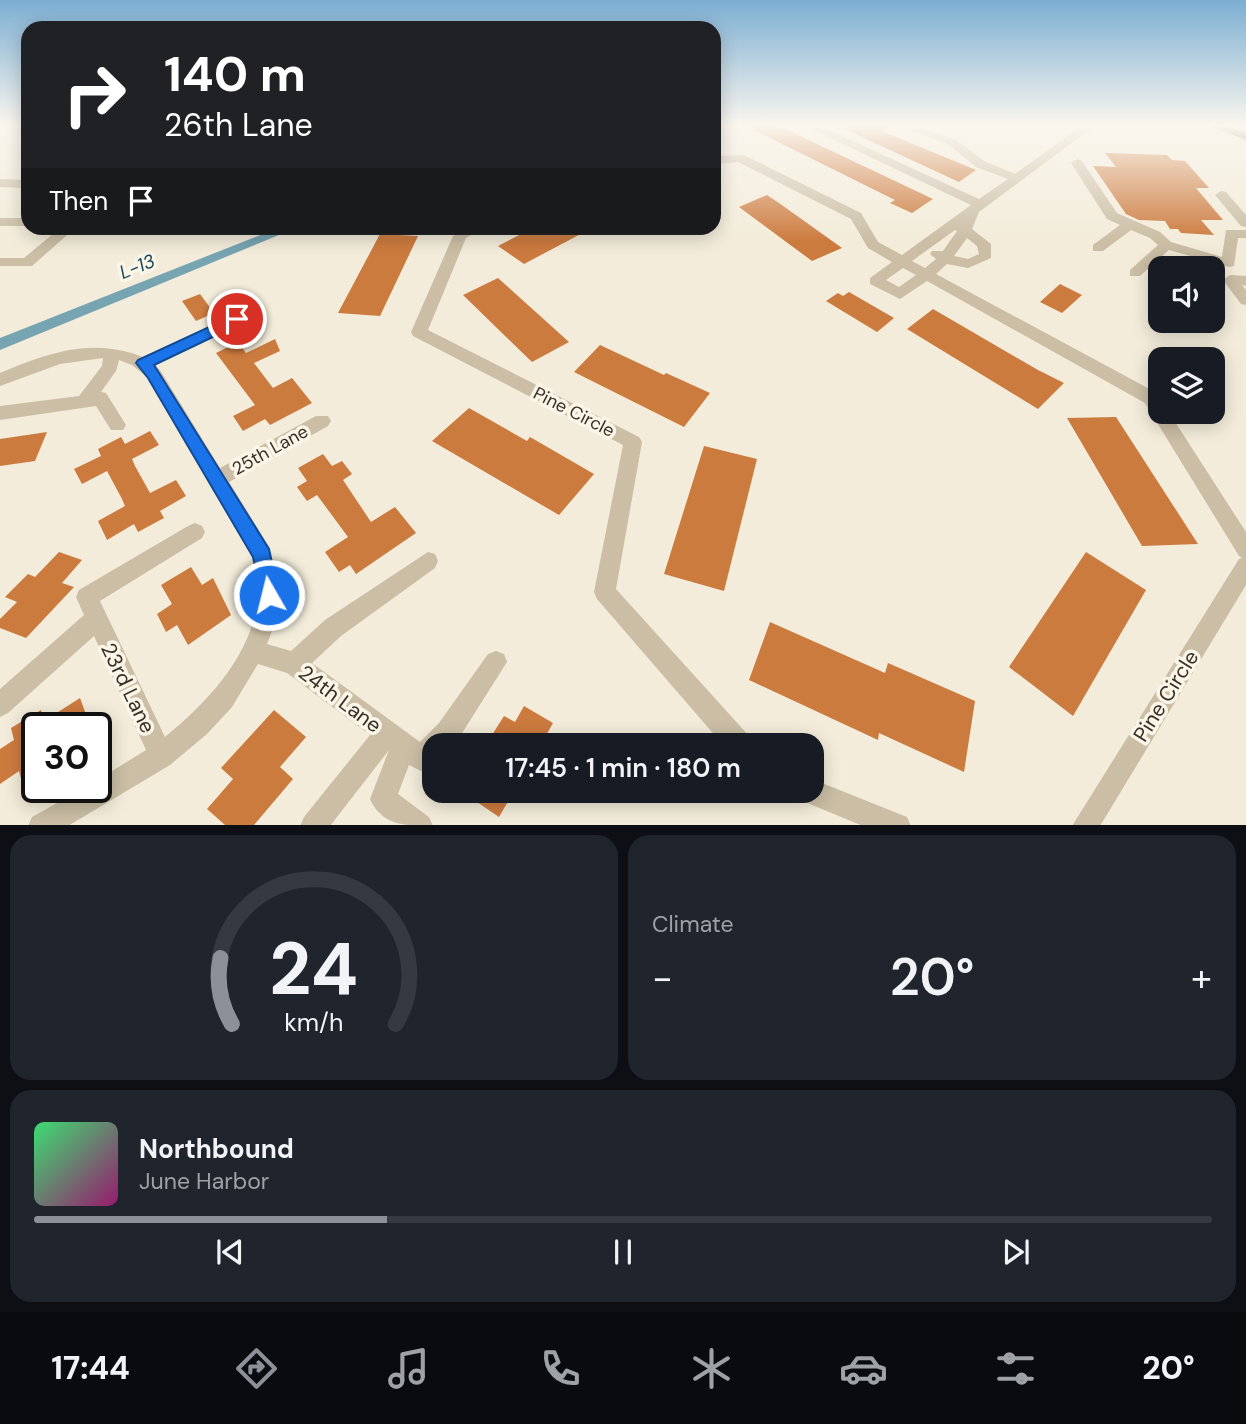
<!DOCTYPE html>
<html lang="en">
<head>
<meta charset="utf-8">
<style>
  :root { --surface:#171b24; --page:#20242c; --text:#f1f3f6; --muted:#9ea1a6; --line:#363941; --accent:#8c9099 }
  body { margin:0; font-family:"DM Sans",sans-serif; background:var(--page); color:var(--text); height:100vh; display:flex; flex-direction:column; font-size:26px; white-space:nowrap }
  * { box-sizing:border-box; margin:0 }
  p { font-size:23px; color:var(--muted) }
  .icon { flex:none; width:38px; height:38px; fill:none; stroke:currentColor; stroke-width:2; stroke-linecap:round; stroke-linejoin:round }
  .map { position:relative; height:825px; overflow:hidden }
  .sheet { display:flex; flex-direction:column; gap:10px; padding:10px; background:#0d0f14; flex:1 }
  .sheet>* { flex:none }
  .banner { position:absolute; left:21px; top:21px; width:700px; height:214px; border-radius:21px; box-shadow:0 4px 18px #0003; background:#202124; color:#fff; overflow:hidden }
  .controls { position:absolute; left:1148px; top:256px; display:grid; gap:14px }
  .controls a { display:grid; place-items:center; width:77px; height:77px; border-radius:14px; background:var(--surface); box-shadow:0 4px 18px #0003; font-size:35px }
  .speed { position:absolute; left:21px; top:712px; display:flex; gap:14px; font-size:35px; font-weight:700; text-align:center }
  .speed>* { display:grid; place-content:center; width:91px; height:91px; border-radius:50%; background:var(--surface); box-shadow:0 4px 18px #0003; line-height:1 }
  .speed .limit { border:4px solid #111; border-radius:10px; background:#fff; color:#111 }
  .pin { position:absolute; display:grid; place-items:center; width:60px; height:60px; color:#fff; margin:-30px; border:4px solid #fff; border-radius:50%; box-shadow:0 2px 7px #0007 }
  .me { position:absolute; width:77px; margin:-38px; rotate:352deg; stroke-linejoin:round; filter:drop-shadow(0 0 5px #0008) }
  .turn { display:flex; align-items:center; gap:24px; height:147px; padding:0 28px; font-size:32px }
  .turn .icon { width:91px; height:91px; stroke-width:2.5 }
  .turn b { display:block; font-size:49px; line-height:60px }
  .then { display:flex; align-items:center; height:66px; padding:0 28px; background:#0003; gap:14px; font-size:26px }
  .big { font-size:52px; font-weight:600; line-height:1.1 }
  .sheet .tile { flex:1; display:flex; flex-direction:column; justify-content:center; gap:10px; min-width:0; padding:0 24px; border-radius:21px; background:var(--page) }
  .sheet .dial { align-items:center; gap:0 }
  .dial svg { height:182px; overflow:visible; fill:none; stroke:var(--line); stroke-width:7; stroke-linecap:round; text-anchor:middle }
  .dial text { fill:var(--text); stroke:none }
  .song { display:flex; align-items:center; gap:21px }
  .cover { width:84px; height:84px; border-radius:10px; background:linear-gradient(135deg,hsl(140 70% 55%),hsl(320 70% 35%)) }
  .played { height:7px; border-radius:4px; background:linear-gradient(90deg,var(--accent) 30%,var(--line) 30%) }
  .keys { display:flex; justify-content:space-around; direction:ltr }
  .heat { display:flex; justify-content:space-between; align-items:center; font-size:38px; direction:ltr }
  .sheet .tiles { flex:1; display:grid; gap:10px; grid-template-columns:1fr 1fr }
  .tile:last-child { grid-column:span 2 }
  .trip { position:absolute; left:422px; top:733px; width:402px; height:70px; border-radius:21px; background:var(--surface); box-shadow:0 4px 18px #0003; font-weight:600; line-height:70px; text-align:center }
  .dock { display:flex; height:112px; justify-content:space-around; align-items:center; background:#090b0e; color:var(--muted) }
  .dock .icon { width:49px; height:49px }
  .dock .current { color:var(--accent) }
  .dock b { font-size:32px; color:var(--text) }
  .map>svg:first-child { display:block }
  .lines { fill:none; stroke-linecap:round; stroke-linejoin:round }
  .canal { fill:#77a4b1; fill-rule:evenodd }
  .building { fill:#cc7b3f }
  .minor { fill:#cbbea5; fill-rule:evenodd }
  .major { fill:#7a6957; fill-rule:evenodd }
  .route { fill:#1a73e8; stroke:#114b97; stroke-width:2 }
  .labels { text-anchor:middle; stroke-width:7; stroke-linejoin:round; paint-order:stroke }
  .street-label { font-size:18px; fill:#372f27; stroke:#faf5e6 }
  .water-label { font-size:19px; font-style:italic; fill:#1a4a5a; stroke:#faf5e6 }
  .near-street-label { font-size:21px; fill:#372f27; stroke:#faf5e6 }
</style>
</head>
<body>
<div class="map">
<svg width="1246" height="826" viewBox="0 0 1246 826">
  <rect width="100%" height="100%" fill="#f3ecda"/>
  <g class="lines">
    <!-- canal -->
    <polygon class="canal" points="278,228 296,228 0,350 0,338"/>
  </g>
  <!-- building -->
  <g class="building">
    <polygon points="744,125 777,125 933,199 912,213 890,203 895,200"/>
    <polygon points="836,125 892,125 882,131 976,170 959,182"/>
    <polygon points="1105,153 1167,155 1172,160 1185,161 1209,188 1196,188 1223,220 1201,220 1214,235 1181,233 1178,229 1170,229 1165,221 1139,220 1126,214 1093,166 1116,167"/>
    <polygon points="767,195 779,203 842,248 812,261 739,207"/>
    <polygon points="533,228 592,228 524,264 498,246"/>
    <polygon points="380,234 418,236 380,316 338,313"/>
    <polygon points="498,278 569,342 532,362 463,295"/>
    <polygon points="1060,284 1082,295 1062,313 1040,302"/>
    <polygon points="849,292 894,318 877,332 826,301 838,293 843,296"/>
    <polygon points="200,294 214,313 196,321 182,301"/>
    <polygon points="933,309 1038,370 1064,383 1038,409 907,329"/>
    <polygon points="275,339 280,351 254,363 273,388 292,378 312,403 270,425 265,419 243,431 233,416 255,405 216,353 238,342 246,353"/>
    <polygon points="600,345 664,375 666,373 710,393 684,427 574,372"/>
    <polygon points="469,408 527,441 530,437 594,474 559,515 432,441"/>
    <polygon points="1116,417 1198,544 1142,546 1067,418"/>
    <polygon points="150,431 159,445 132,459 135,466 150,493 176,480 186,496 160,511 164,518 138,532 134,524 107,540 98,521 125,506 122,499 107,471 82,484 74,469 101,456 98,449 121,437 125,444"/>
    <polygon points="47,432 35,461 0,466 0,439"/>
    <polygon points="704,446 757,459 724,591 664,574"/>
    <polygon points="323,454 332,466 342,461 352,474 343,480 371,522 395,507 416,533 356,574 350,565 339,572 325,552 348,537 317,495 307,501 297,487 307,481 298,468"/>
    <polygon points="59,552 82,560 62,583 74,587 26,638 0,628 0,619 17,602 5,597 28,574 35,577"/>
    <polygon points="1086,552 1146,590 1073,716 1009,667"/>
    <polygon points="191,567 202,585 213,578 231,615 188,645 177,625 166,632 157,614 172,604 161,585"/>
    <polygon points="770,622 885,673 888,663 975,701 964,772 879,733 878,740 749,680"/>
    <polygon points="80,698 91,728 37,728 37,773 22,782 19,771 0,784 0,749 14,740 11,728 41,710 44,721"/>
    <polygon points="524,706 553,723 540,746 485,746 504,716 515,722"/>
    <polygon points="274,710 306,737 280,767 293,779 254,825 225,825 207,809 233,779 221,768"/>
    <polygon points="461,791 514,791 499,817"/>
  </g>
  <g class="lines">
    <!-- minor -->
    <g class="minor">
      <path d="M803,125H818L979,199L1008,179L976,167L948,144L896,125H914L956,140L984,161L1015,174L1083,125H1096L979,212L972,229L991,244V258L968,268L947,264L936,274L1157,393L1160,398V411H1168L1246,532V585L1100,826H1072L1239,559L1242,558L1239,556L1145,403L927,281L900,299L870,284V278L892,262L868,248L851,219L738,162L714,164V156L744,155L861,213L878,242L902,255L971,205ZM955,230L957,231L943,251H932L930,254L936,259L925,268L912,261ZM967,238L977,246L979,254L968,259L954,256ZM903,268L916,275L899,287L886,280Z"/>
      <polygon points="1077,159 1081,160 1117,213 1160,232 1171,242 1222,257 1226,230 1246,230 1246,238 1238,238 1234,266 1229,267 1169,250 1140,276 1130,276 1130,270 1158,245 1150,238 1131,230 1103,251 1093,251 1093,245 1120,225 1107,219 1071,163"/>
      <polygon points="0,179 28,180 28,188 0,187"/>
      <polygon points="1221,191 1226,192 1246,215 1246,227 1241,226 1215,195"/>
      <rect x="0" y="218" width="28" height="8"/>
      <polygon points="60,228 75,228 32,266 0,266 0,258 24,258"/>
      <polygon points="467,228 484,228 466,238 428,330 639,437 642,442 616,589 750,737 753,746 724,746 597,599 594,592 623,445 413,336 411,332 453,236"/>
      <polygon points="1230,275 1246,276 1246,286 1242,285 1246,290 1246,305 1241,304 1223,280"/>
      <path d="M237,314L242,315L245,319L242,323L154,365L160,370L220,468L316,416H328L331,421L328,426L229,482C263,538 296,575 267,644L291,651L325,620L428,552L435,554L438,561L435,568L341,636L312,663L420,742L439,723L488,654L496,651L504,654L507,662L457,741L452,746H434V763L421,771L409,765L398,794L429,817L433,826C407,826 382,826 370,799L389,750L330,826H300L304,817L370,735L287,673L258,664L232,707L207,734L170,765L68,826H28L32,817L84,788H96V781L146,750L94,636L8,713L0,717V689L84,615L76,597L79,590L188,526L195,523L202,526L205,532L202,538L100,601L165,737C217,695 275,630 253,558L148,378L132,365L119,360L116,371L101,392L106,393L126,425L123,430H111L96,406L0,420V406L79,396L102,366L103,358L60,364L0,386V373C49,353 91,337 143,357Z"/>
      <polygon points="812,779 907,817 911,826 863,826 800,800 796,791 812,791"/>
    </g>
    <!-- major -->
    <polygon class="major" points="1206,125 1223,125 1246,133 1246,140"/>
  </g>
  <!-- sky -->
  <linearGradient id="sky" x2="0" y2="1"><stop stop-color="#7baed2"/><stop offset="0.52" stop-color="#faf6ee"/><stop offset="1" stop-color="#faf6ee" stop-opacity="0"/></linearGradient>
  <rect width="1246" height="241" fill="url(#sky)"/>
  <!-- route -->
  <polygon class="route" points="237,314 242,316 242,323 154,365 269,549 279,595 276,601 269,604 262,601 253,557 148,378 136,363 138,360"/>
  <g class="labels">
    <!-- street labels -->
    <g class="street-label">
      <text transform="translate(574 412) rotate(27)" y="6">Pine Circle</text>
      <text transform="translate(270 450) rotate(-29)" y="6">25th Lane</text>
    </g>
    <!-- water labels -->
    <g class="water-label">
      <text transform="translate(137 266) rotate(-22)" y="7">L-13</text>
    </g>
    <!-- near-street labels -->
    <g class="near-street-label">
      <text transform="translate(128 688) rotate(64)" y="7">23rd Lane</text>
      <text transform="translate(1166 696) rotate(-58)" y="7">Pine Circle</text>
      <text transform="translate(340 699) rotate(37)" y="7">24th Lane</text>
    </g>
  </g>
</svg>
<div class="controls">
<a><svg class="icon" aria-label="sound" viewBox="0 0 24 24"><path d="M4 9h4l5-4v14l-5-4H4zM17 9q2 3 0 6"/></svg></a>
<a><svg class="icon" aria-label="layers" viewBox="0 0 24 24"><path d="M12 4l9 5-9 5-9-5zM3 14l9 5 9-5"/></svg></a>
</div>
<div class="speed"><div class="limit">30</div></div>
<div class="pin" style="left:237px;top:319px;background:#d93025"><svg class="icon" aria-label="arrive" viewBox="0 0 24 24"><path d="M6 21V4h12l-3 4 3 4H6"/></svg></div>
<svg class="me" style="left:269px;top:595px" viewBox="-20 -20 40 40"><circle r="17" fill="#1a73e8" stroke="#fff" stroke-width="3"/><path d="M0-11L8 9 0 5-8 9z" fill="#fff"/></svg>
<div class="trip">17:45 · 1 min · 180 m</div>
<div class="banner">
<div class="turn"><svg class="icon" aria-label="right" viewBox="0 0 24 24"><path d="M7 20v-9h11M14 6l5 5-5 5"/></svg><div><b>140 m</b>26th Lane</div></div>
<div class="then">Then<svg class="icon" aria-label="arrive" viewBox="0 0 24 24"><path d="M6 21V4h12l-3 4 3 4H6"/></svg></div>
</div>
</div>
<section class="sheet">
<div class="tiles">
<div class="tile dial"><svg viewBox="0 0 100 80">
<path d="M14 69A42 42 0 1 1 86 69"/>
<path d="M14 69A42 42 0 0 1 9 40" stroke="#8c9099"/>
<text x="50" y="56" font-size="32" font-weight="700">24</text>
<text x="50" y="72" font-size="11">km/h</text>
</svg></div>
<div class="tile"><p>Climate</p>
<div class="heat"><a>−</a><b class="big">20°</b><a>+</a></div>
</div>
<div class="tile">
<div class="song"><i class="cover"></i><div><b>Northbound</b><p>June Harbor</p></div></div>
<div class="played"></div>
<div class="keys"><svg class="icon" aria-label="previous" viewBox="0 0 24 24"><path d="M18 5L8 12l10 7zM5 5v14"/></svg><svg class="icon" aria-label="pause" viewBox="0 0 24 24"><path d="M8 5v14M16 5v14"/></svg><svg class="icon" aria-label="next" viewBox="0 0 24 24"><path d="M6 5l10 7-10 7zM19 5v14"/></svg></div>
</div>
</div>
</section>
<nav class="dock">
<b>17:44</b>
<svg class="icon current" aria-label="directions" viewBox="0 0 24 24"><path d="M12 3l9 9-9 9-9-9zM9 14v-3h6M13 9l2 2-2 2"/></svg>
<svg class="icon" aria-label="music" viewBox="0 0 24 24"><path d="M9 18V5l10-2v13"/><circle cx="6" cy="18" r="3"/><circle cx="16" cy="16" r="3"/></svg>
<svg class="icon" aria-label="phone" viewBox="0 0 24 24"><path d="M5 4h4l2 5-3 2q2 4 5 5l2-3 5 2v4C11 20 4 13 5 4z"/></svg>
<svg class="icon" aria-label="climate" viewBox="0 0 24 24"><path d="M12 3v18M4 7l16 10M4 17L20 7"/></svg>
<svg class="icon" aria-label="car" viewBox="0 0 24 24"><path d="M5 17H2v-5l4-1 3-4h7l3 4 3 1v5h-3M9 17h6M6 11h13"/><circle cx="7" cy="17" r="2"/><circle cx="17" cy="17" r="2"/></svg>
<svg class="icon" aria-label="filters" viewBox="0 0 24 24"><path d="M4 7h16M4 17h16"/><circle cx="9" cy="7" r="2"/><circle cx="15" cy="17" r="2"/></svg>
<b>20°</b>
</nav>
</body>
</html>
